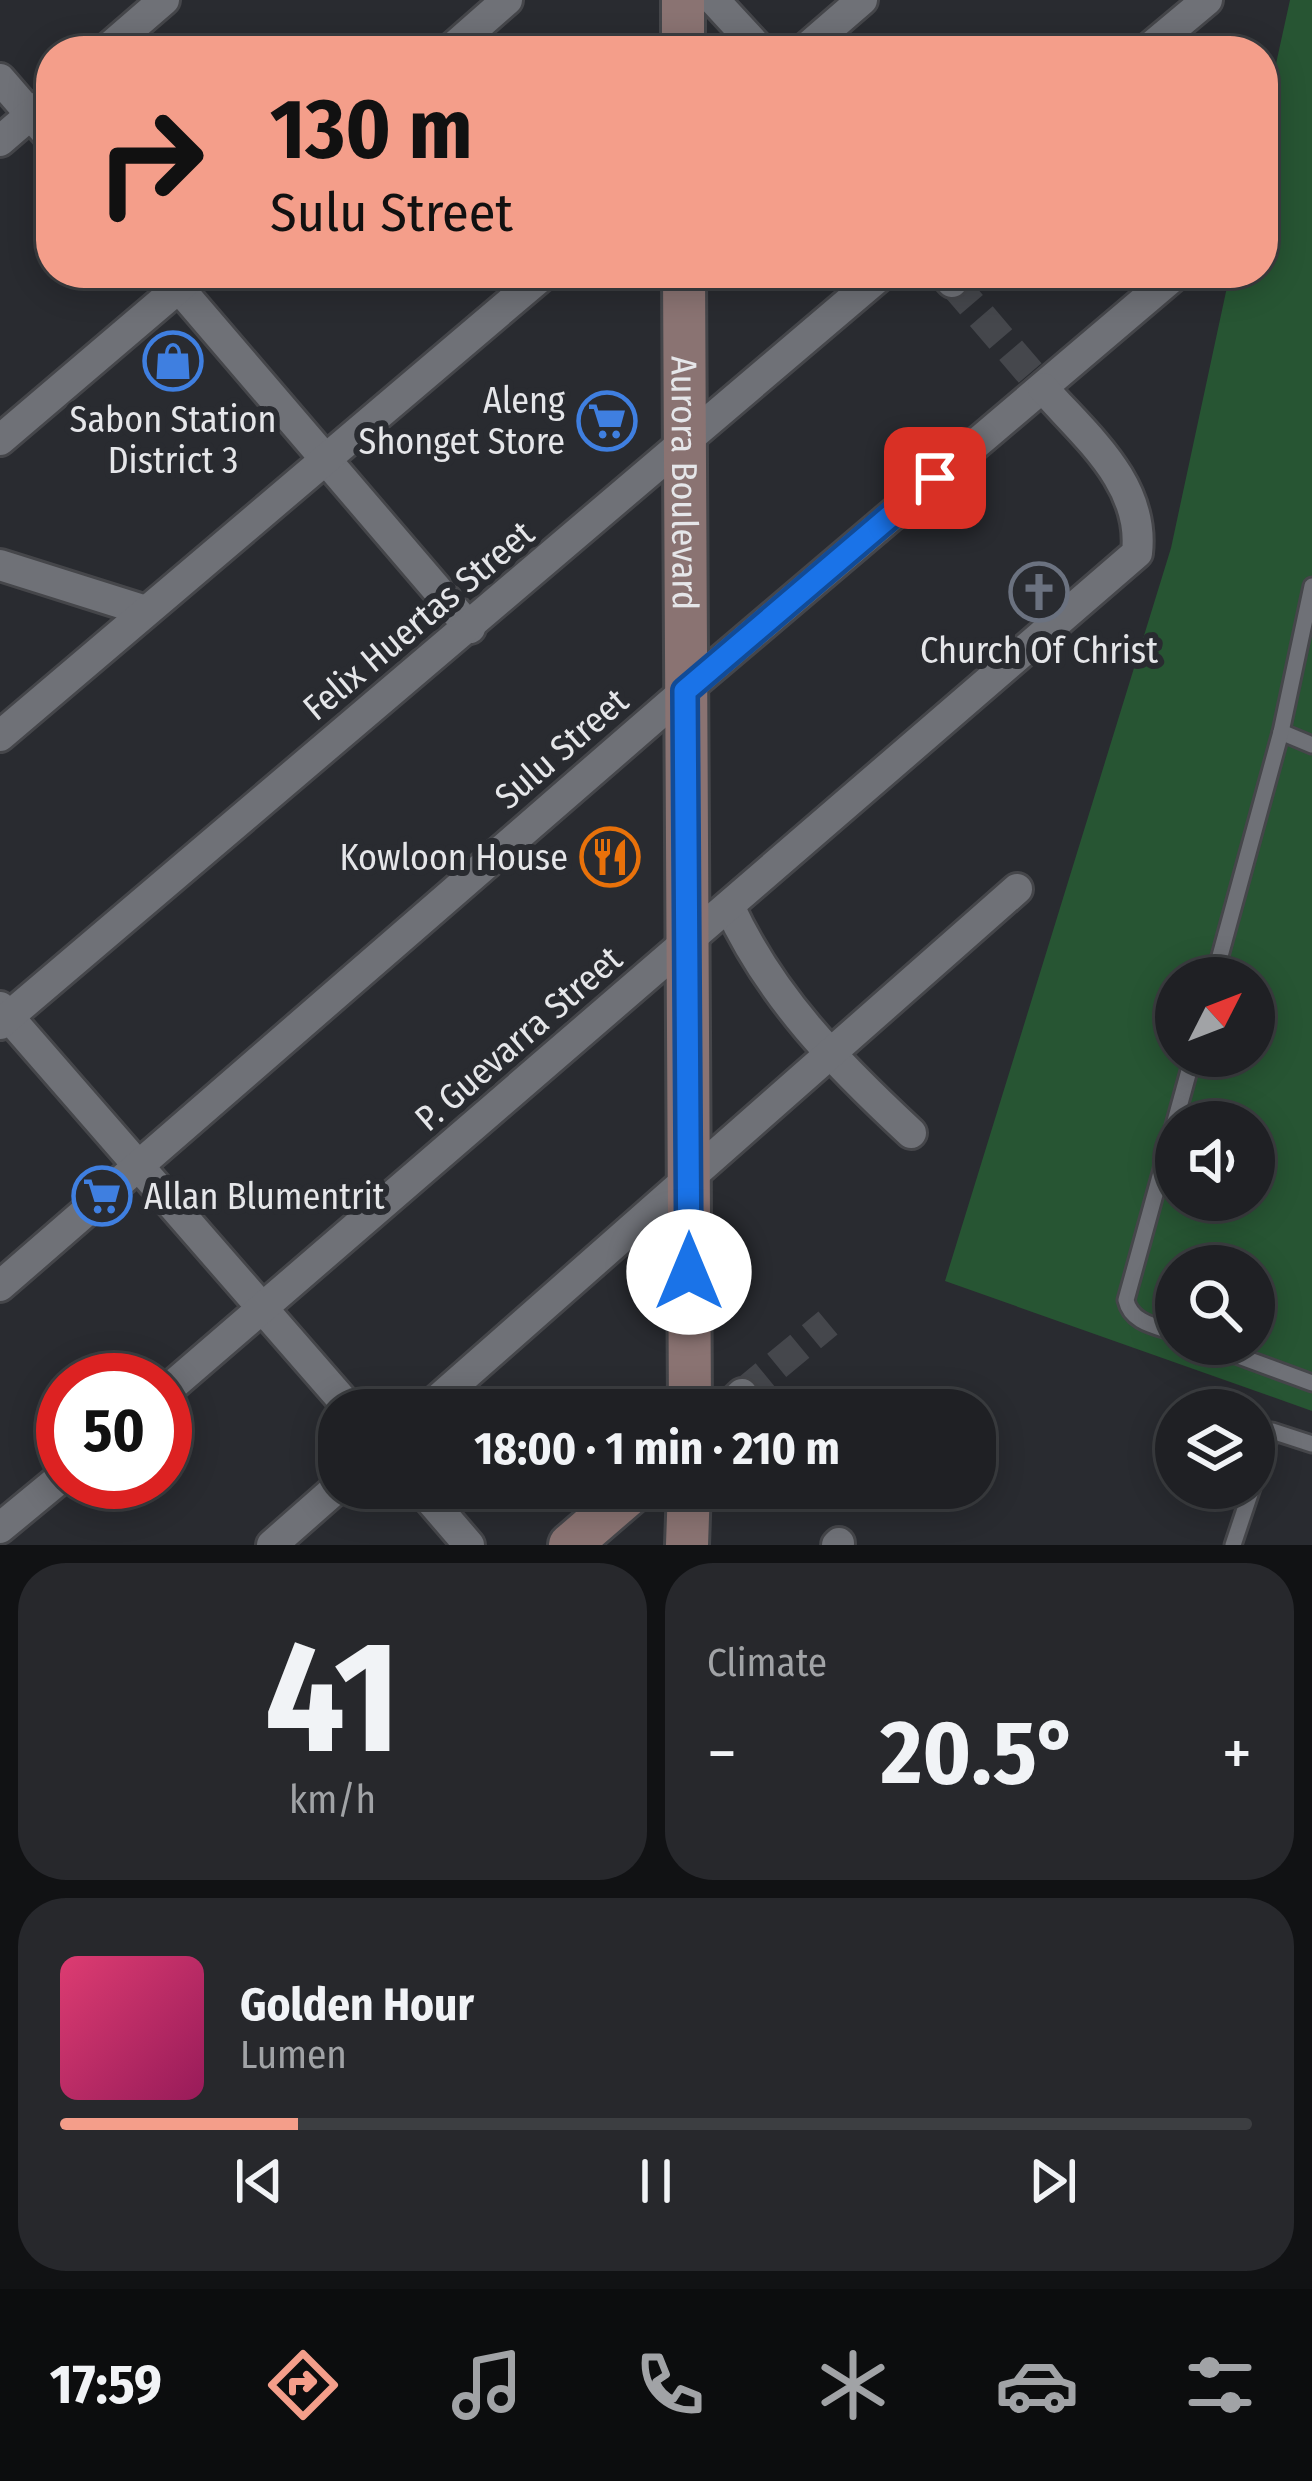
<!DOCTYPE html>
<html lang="en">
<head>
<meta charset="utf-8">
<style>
  :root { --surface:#1f2024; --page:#27282c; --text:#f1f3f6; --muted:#a1a3a6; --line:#3c3e41; --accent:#f49e8a }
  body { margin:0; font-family:"Fira Sans Condensed",sans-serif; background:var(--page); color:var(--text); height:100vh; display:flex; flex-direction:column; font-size:45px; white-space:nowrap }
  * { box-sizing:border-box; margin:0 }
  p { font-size:39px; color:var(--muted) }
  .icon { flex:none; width:66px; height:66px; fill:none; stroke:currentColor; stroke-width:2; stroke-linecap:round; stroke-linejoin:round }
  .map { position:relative; height:1545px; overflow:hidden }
  .drawer { display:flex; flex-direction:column; gap:18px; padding:18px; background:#111214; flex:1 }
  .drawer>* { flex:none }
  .banner { position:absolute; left:36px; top:36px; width:1242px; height:252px; border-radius:48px; box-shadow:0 6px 30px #0003,0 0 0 3px var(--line); background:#f49e8a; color:#111; overflow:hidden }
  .needle { width:78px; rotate:48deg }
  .tools { position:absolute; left:1155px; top:957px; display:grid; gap:24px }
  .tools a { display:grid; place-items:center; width:120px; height:120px; border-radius:50%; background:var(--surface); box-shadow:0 6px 30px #0003,0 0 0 3px var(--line); font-size:60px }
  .speed { position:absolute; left:36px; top:1353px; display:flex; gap:24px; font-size:60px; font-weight:700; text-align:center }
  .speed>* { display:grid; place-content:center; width:156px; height:156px; border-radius:50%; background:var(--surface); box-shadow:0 6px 30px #0003,0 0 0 3px var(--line); line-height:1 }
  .speed .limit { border:18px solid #d22; background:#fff; color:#111 }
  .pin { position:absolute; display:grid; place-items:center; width:102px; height:102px; color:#fff; margin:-51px; border-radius:24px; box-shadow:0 6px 18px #0006 }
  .me { position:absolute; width:132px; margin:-66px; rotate:0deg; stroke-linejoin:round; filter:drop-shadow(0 0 9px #0008) }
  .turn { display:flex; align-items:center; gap:42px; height:252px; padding:0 36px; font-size:54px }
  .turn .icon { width:156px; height:156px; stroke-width:2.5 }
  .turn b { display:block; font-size:84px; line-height:102px }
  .big { font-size:90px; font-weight:700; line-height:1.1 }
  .drawer .card { flex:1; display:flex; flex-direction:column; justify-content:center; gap:18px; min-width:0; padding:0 42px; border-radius:48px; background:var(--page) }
  .drawer .dial { align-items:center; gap:0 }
  .dial b { font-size:156px; line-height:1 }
  .song { display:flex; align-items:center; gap:36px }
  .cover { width:144px; height:144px; border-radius:18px; background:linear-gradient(135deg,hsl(340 70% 55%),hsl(330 70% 35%)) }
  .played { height:12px; border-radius:6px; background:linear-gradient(90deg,var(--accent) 20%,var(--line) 20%) }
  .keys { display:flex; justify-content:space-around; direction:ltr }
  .heat { display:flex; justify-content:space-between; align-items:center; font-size:66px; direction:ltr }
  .drawer .tiles { flex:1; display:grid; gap:18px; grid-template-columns:1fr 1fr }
  .card:last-child { grid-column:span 2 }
  .trip { position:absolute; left:318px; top:1389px; width:678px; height:120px; border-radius:48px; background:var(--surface); box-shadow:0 6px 30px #0003,0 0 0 3px var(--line); font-weight:700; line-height:120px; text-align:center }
  .tab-bar { display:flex; height:192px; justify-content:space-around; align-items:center; background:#0c0d0e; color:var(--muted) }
  .tab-bar .icon { width:84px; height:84px }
  .tab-bar .current { color:var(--accent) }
  .tab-bar b { font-size:54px; color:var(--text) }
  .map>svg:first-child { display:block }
  .green { fill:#275533; fill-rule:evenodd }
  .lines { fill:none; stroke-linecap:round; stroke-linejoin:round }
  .street-tunnel { stroke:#45474c; stroke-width:30; stroke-dasharray:30 15; stroke-linecap:butt }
  .lane-casing { stroke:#45464a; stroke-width:21 }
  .street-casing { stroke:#45464a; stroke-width:36 }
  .secondary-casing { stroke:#45464a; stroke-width:48 }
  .lane { stroke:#6f7177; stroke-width:15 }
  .street { stroke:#6f7177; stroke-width:30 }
  .secondary { stroke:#8a7372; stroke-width:42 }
  .route-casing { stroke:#114b97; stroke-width:30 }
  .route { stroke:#1a73e8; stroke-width:21 }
  .labels { text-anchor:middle; stroke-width:12; stroke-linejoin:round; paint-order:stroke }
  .poi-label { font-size:36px; fill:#e5e6e9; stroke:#292b30; text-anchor:end }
  .street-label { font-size:36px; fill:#e5e6e9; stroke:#292b30 }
</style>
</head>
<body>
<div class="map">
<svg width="1312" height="1545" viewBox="0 0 1312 1545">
  <rect width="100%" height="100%" fill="#292b30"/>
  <!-- green -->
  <path class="green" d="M1290,0H1312V1411L945,1281L1171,548L1230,273H1263V123ZM1176,978H1254V1056H1176ZM1176,1122H1254V1200H1176ZM1176,1266H1254V1344H1176Z"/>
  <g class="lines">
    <!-- street-tunnel -->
    <g class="street-tunnel">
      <polyline points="952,282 1043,388"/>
      <polyline points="742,1394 828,1323"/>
    </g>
    <!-- lane casing -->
    <g class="lane-casing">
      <g id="lane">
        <polyline points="1281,732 1312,745"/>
        <polyline points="1214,978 1281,732 1312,586"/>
        <path d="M1176,1333C1156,1326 1131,1323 1126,1300L1193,1056"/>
        <polyline points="1206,1344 1312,1383"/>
        <polyline points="1254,1482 1272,1431 1312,1444"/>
        <polyline points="1233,1545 1252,1488"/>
      </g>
    </g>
    <!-- street casing -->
    <g class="street-casing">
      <g id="street">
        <polyline points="714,0 761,51"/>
        <polyline points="105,51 164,0"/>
        <polyline points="449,51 507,0"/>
        <polyline points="803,51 862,0"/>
        <polyline points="1146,51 1207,0"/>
        <polyline points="0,79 51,138"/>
        <polyline points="0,141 51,97"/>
        <polyline points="166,273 470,628"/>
        <polyline points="944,273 952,282"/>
        <polyline points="0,440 196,273"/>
        <polyline points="0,565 146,611"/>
        <polyline points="0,736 545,273"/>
        <path d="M729,906C771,998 838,1065 911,1133"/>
        <polyline points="0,1007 351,1410"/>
        <polyline points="0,1024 883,273"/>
        <polyline points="0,1286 685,691 1177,273"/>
        <path d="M165,1392L1137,553C1145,483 1084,435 1043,388"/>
        <polyline points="426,1410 1017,889"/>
        <polyline points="725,1410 742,1394"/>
        <polyline points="420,1488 469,1545"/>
        <polyline points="0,1528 63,1476"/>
        <polyline points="272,1545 339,1486"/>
        <polyline points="837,1545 839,1543"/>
      </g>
    </g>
    <!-- secondary casing -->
    <g class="secondary-casing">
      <g id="secondary">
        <polyline points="683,0 683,51"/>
        <path id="s1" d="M684,273L690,1410"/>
        <polyline points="570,1545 636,1488"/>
        <polyline points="687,1545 689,1488"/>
      </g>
    </g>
    <!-- lane -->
    <use href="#lane" class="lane"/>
    <!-- street -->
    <use href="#street" class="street"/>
    <!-- secondary -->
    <use href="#secondary" class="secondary"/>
  </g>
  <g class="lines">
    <!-- route casing -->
    <g class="route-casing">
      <polyline id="route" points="689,1272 685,691 935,478"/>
    </g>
    <!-- route -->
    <use href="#route" class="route"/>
  </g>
  <!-- icons -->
  <defs>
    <g id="shop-ring" transform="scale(3)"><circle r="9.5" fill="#292b30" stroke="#3f7fe0" stroke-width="1.5"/><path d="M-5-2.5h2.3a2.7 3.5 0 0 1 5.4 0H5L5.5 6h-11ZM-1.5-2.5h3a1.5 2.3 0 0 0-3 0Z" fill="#3f7fe0"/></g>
    <g id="supermarket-ring" transform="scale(3)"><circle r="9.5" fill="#292b30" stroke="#3f7fe0" stroke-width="1.5"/><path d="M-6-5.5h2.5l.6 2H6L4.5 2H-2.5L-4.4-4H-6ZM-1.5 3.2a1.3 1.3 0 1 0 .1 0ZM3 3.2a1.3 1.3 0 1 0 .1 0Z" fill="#3f7fe0"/></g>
    <g id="church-ring" transform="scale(3)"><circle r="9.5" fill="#292b30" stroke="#6b7280" stroke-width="1.5"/><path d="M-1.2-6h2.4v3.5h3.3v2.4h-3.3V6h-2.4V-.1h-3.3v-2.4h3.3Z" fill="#6b7280"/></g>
    <g id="restaurant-ring" transform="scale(3)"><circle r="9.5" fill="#292b30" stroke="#e8710a" stroke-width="1.5"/><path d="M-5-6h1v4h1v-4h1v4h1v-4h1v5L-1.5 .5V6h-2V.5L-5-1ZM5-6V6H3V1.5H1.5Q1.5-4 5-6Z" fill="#e8710a"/></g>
  </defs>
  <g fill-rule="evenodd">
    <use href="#shop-ring" x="173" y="361"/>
    <use href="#supermarket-ring" x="607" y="421"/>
    <use href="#church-ring" x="1039" y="592"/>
    <use href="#restaurant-ring" x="610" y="857"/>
    <use href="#supermarket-ring" x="102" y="1196"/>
  </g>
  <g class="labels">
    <!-- poi labels -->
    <g class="poi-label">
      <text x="565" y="413">Aleng<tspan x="565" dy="41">Shonget Store</tspan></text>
      <text x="173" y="432" text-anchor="middle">Sabon Station<tspan x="173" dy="41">District 3</tspan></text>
      <text x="1039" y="663" text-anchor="middle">Church Of Christ</text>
      <text x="568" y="870">Kowloon House</text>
      <text x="144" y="1209" text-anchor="start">Allan Blumentrit</text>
    </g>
    <!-- street labels -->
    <g class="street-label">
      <text dy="13" stroke="none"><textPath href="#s1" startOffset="210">Aurora Boulevard</textPath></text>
      <text transform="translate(418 620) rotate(-40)" y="13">Felix Huertas Street</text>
      <text transform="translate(561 748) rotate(-41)" y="13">Sulu Street</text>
      <text transform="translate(518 1038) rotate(-41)" y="13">P. Guevarra Street</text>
    </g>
  </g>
</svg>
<div class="tools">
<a><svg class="needle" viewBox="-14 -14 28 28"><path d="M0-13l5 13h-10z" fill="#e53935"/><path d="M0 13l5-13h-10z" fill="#a1a3a6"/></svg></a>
<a><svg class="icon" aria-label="sound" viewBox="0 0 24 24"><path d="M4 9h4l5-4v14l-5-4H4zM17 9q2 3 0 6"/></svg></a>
<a><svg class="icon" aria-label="search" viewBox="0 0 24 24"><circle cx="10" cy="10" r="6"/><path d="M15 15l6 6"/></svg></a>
<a><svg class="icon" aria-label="layers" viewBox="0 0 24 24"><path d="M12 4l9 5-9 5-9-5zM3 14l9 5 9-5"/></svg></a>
</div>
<div class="speed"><div class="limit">50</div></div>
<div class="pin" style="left:935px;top:478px;background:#d93025"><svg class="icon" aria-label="arrive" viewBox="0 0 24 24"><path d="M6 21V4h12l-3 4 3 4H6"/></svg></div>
<svg class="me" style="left:689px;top:1272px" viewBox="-20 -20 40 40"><circle r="19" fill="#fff"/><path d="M0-13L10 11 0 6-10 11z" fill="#1a73e8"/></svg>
<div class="trip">18:00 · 1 min · 210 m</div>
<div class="banner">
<div class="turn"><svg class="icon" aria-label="right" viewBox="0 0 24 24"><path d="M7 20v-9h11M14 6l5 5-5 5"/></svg><div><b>130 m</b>Sulu Street</div></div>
</div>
</div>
<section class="drawer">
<div class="tiles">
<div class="card dial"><b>41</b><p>km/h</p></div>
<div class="card"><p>Climate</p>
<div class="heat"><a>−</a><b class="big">20.5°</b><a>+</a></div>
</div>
<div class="card">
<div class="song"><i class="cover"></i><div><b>Golden Hour</b><p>Lumen</p></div></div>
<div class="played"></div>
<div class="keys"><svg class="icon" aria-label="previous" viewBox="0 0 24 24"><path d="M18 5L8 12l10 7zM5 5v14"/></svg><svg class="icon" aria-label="pause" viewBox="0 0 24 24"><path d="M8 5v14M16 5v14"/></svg><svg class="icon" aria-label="next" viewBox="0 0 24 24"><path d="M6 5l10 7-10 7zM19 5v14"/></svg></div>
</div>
</div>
</section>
<nav class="tab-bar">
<b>17:59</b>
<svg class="icon current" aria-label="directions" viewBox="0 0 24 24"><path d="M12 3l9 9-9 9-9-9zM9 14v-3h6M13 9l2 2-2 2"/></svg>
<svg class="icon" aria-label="music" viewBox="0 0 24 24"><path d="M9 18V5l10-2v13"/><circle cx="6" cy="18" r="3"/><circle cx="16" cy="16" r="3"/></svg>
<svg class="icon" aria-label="phone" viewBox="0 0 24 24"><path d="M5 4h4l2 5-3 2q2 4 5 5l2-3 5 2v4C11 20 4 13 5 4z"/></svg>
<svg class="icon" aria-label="climate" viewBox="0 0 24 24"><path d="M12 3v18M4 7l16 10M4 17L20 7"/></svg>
<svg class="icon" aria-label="car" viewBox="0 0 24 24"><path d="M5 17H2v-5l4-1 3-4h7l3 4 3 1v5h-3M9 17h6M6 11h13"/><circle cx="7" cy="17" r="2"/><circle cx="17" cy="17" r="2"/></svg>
<svg class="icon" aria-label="filters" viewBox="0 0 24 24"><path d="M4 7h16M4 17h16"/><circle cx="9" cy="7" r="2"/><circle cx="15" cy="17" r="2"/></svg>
</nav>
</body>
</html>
